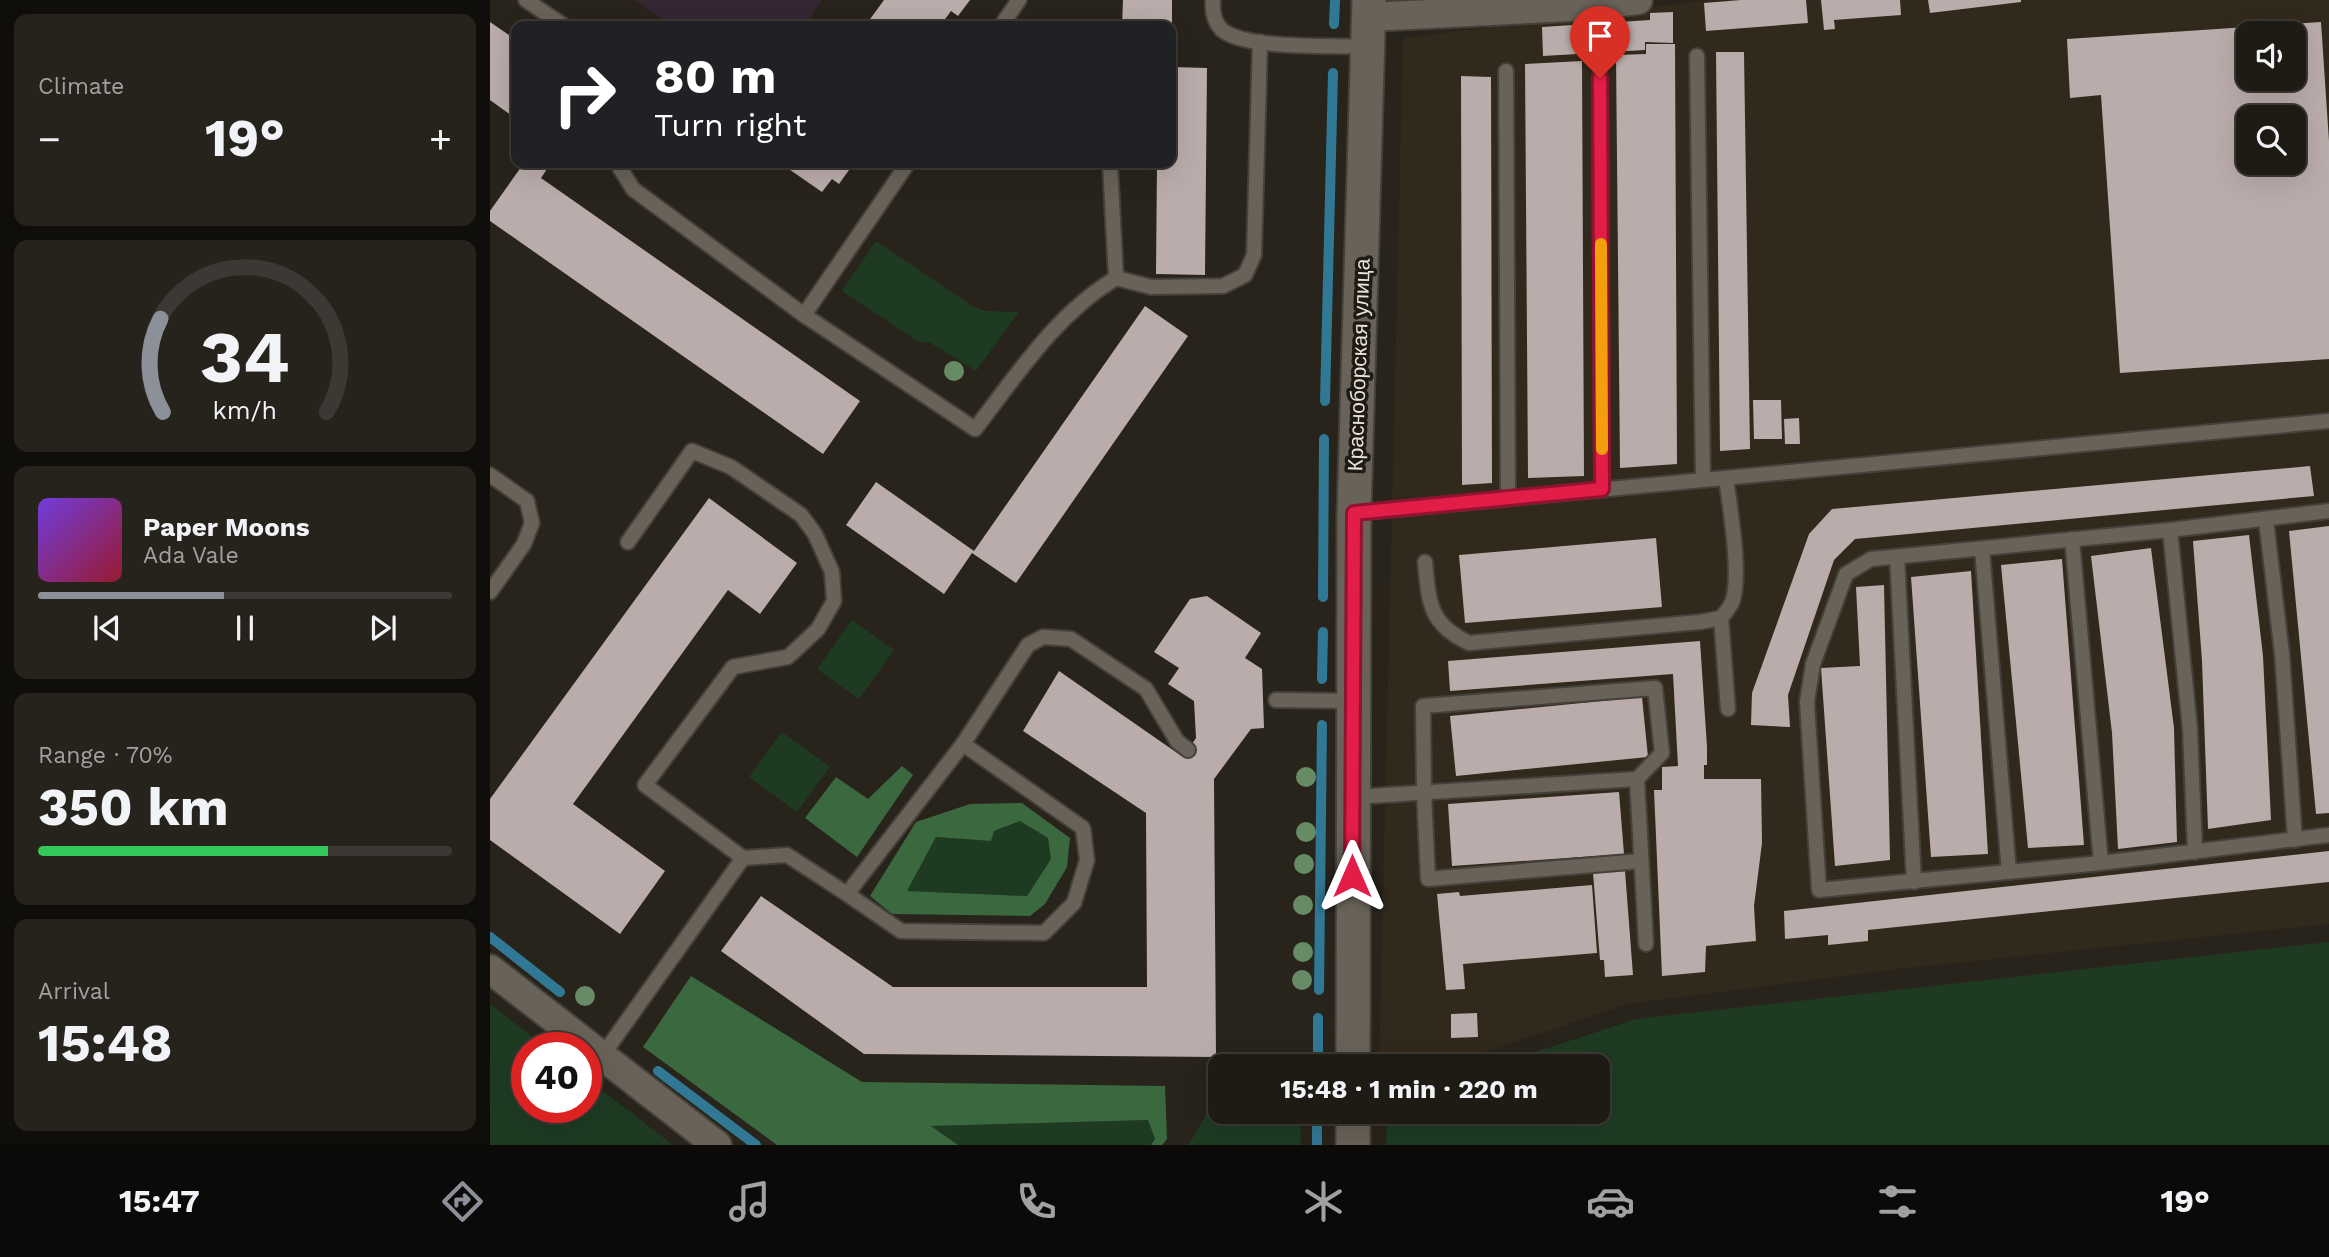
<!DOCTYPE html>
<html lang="en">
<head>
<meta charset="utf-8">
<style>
  :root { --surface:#1e1a14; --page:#26231d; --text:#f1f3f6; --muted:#a1a1a0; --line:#3c3834; --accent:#8c9099 }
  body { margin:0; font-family:"Work Sans",sans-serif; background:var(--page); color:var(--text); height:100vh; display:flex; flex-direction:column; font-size:26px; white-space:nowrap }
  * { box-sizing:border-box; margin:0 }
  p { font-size:23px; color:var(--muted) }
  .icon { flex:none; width:38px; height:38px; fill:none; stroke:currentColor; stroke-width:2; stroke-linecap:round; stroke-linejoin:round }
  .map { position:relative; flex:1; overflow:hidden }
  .sheet { display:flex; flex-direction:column; gap:14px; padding:14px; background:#100e0b; width:490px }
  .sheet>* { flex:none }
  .guide { position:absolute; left:21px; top:21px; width:665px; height:147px; border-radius:14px; box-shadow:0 7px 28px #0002,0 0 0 2px var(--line); background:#202124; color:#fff; overflow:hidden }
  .fabs { position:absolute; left:1746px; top:21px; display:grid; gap:14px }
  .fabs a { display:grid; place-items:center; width:70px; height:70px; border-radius:14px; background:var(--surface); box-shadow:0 7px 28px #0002,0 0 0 2px var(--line); font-size:35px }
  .speed { position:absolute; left:21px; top:1032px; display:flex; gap:14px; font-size:35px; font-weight:700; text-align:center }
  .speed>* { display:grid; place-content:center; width:91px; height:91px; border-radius:50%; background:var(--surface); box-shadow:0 7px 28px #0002,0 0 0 2px var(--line); line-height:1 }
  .speed .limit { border:10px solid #d22; background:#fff; color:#111 }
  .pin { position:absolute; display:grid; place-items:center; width:60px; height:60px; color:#fff; margin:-72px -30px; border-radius:50% 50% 50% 0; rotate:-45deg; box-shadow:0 0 7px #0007 }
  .pin .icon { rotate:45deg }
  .me { position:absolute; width:77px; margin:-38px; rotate:0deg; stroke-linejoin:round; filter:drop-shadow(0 0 5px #0008) }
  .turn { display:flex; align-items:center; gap:24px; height:147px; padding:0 28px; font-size:32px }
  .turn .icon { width:91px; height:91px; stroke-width:2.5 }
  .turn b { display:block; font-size:49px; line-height:60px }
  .big { font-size:52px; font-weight:700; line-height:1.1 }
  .sheet .card { flex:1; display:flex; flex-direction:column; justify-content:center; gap:10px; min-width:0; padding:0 24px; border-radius:14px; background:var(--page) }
  .sheet .dial { align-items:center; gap:0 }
  .dial svg { height:182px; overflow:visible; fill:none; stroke:var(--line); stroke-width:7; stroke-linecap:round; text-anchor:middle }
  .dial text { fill:var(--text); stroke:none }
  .song { display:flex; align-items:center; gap:21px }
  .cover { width:84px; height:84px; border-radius:10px; background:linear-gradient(135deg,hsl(260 70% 55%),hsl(350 70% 35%)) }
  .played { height:7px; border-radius:4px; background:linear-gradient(90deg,var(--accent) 45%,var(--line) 45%) }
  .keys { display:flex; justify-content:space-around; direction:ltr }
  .heat { display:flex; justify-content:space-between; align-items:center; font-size:38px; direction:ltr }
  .charge { height:10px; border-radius:5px; background:linear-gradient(90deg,#34c759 70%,var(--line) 0) }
  .trip { position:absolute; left:718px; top:1054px; width:402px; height:70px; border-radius:14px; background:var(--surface); box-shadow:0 7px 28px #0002,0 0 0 2px var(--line); font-weight:700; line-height:70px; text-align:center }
  .tabs { display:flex; height:112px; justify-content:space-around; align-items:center; background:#0c0a08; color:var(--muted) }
  .tabs .icon { width:49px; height:49px }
  .tabs .current { color:var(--accent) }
  .tabs b { font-size:32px; color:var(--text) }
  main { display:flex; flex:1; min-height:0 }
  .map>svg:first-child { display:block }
  .built { fill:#31291b; fill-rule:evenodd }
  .education { fill:#342633 }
  .green { fill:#1e3b22 }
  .forest { fill:#3a683f; fill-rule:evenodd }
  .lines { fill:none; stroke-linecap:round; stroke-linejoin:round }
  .stream { stroke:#317894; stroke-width:10 }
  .building { fill:#baacaa; fill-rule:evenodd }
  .service-casing { stroke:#45403a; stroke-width:18 }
  .minor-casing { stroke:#45403a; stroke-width:32 }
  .tertiary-casing { stroke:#45403a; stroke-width:37 }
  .service { stroke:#686258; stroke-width:14 }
  .minor { stroke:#686258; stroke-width:28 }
  .tertiary { stroke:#686258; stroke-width:33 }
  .tree { fill:#678c65 }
  .route-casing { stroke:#92132f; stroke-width:18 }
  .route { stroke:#e11d48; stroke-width:12 }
  .slow { stroke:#f59e0b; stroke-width:12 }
  .labels { text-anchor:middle; stroke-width:7; stroke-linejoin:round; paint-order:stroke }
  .street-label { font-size:21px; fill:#e8e5df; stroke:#1f1a12 }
</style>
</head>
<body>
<main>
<section class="sheet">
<div class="card"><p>Climate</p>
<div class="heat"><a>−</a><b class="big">19°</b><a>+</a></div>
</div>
<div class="card dial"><svg viewBox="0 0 100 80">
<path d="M14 69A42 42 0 1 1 86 69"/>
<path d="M14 69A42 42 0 0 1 13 28" stroke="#8c9099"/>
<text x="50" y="56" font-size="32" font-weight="700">34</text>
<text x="50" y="72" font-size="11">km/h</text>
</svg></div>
<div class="card">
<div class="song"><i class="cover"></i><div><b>Paper Moons</b><p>Ada Vale</p></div></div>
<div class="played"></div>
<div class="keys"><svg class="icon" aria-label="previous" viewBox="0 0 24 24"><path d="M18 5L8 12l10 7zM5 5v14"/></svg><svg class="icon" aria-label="pause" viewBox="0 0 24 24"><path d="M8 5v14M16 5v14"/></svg><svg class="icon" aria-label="next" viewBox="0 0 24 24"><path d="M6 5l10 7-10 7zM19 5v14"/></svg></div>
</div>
<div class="card"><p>Range · 70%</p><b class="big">350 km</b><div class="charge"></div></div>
<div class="card"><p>Arrival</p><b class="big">15:48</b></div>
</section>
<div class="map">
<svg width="1839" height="1145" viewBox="0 0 1839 1145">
  <rect width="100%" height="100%" fill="#28231b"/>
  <!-- built -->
  <path class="built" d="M1218,0H1839V924L1408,969L1138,1004L954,1066H889L913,38ZM1759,33H1804V79H1759ZM1759,117H1804V163H1759Z"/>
  <!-- education -->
  <polygon class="education" points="144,0 332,0 314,26 183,26"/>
  <!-- green -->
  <g class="green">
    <polygon points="386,241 484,307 496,311 529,312 486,371 439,342 429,342 352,291"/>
    <polygon points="362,620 404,650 369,699 327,669"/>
    <polygon points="292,732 340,767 307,812 259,777"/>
    <polygon points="530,821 558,838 561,859 537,896 417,891 446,837 501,841 504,831"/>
    <polygon points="1839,942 1839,1145 896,1145 897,1111 1108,1111 1108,1066 1003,1066 1146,1019"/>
    <polygon points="0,1004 57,1048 37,1048 37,1108 96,1108 96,1078 183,1145 0,1145"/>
    <polygon points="730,1092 730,1111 810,1111 811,1145 698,1145"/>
    <polygon points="658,1120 665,1139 661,1145 468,1145 440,1126"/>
  </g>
  <!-- forest -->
  <g class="forest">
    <polygon points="412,766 423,775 367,857 315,818 346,777 378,799"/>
    <path d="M532,803L580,838L577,867L555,904L540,916L402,914L380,896L426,822L480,804ZM530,821L558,838L561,859L537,896L417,891L446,837L501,841L504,831Z"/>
    <polygon points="201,976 372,1082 675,1086 677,1139 672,1145 661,1145 665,1139 658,1120 441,1126 468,1145 287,1145 153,1047"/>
  </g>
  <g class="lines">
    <!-- stream -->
    <g class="stream">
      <polyline points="844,24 845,0"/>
      <polyline points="835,401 843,73"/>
      <polyline points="833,597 834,439"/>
      <polyline points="832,679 833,632"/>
      <polyline points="0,937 70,992"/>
      <polyline points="829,990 832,725"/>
      <polyline points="828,1066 828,1018"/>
      <polyline points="168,1071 266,1145"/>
      <polyline points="827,1145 827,1111"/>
    </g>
  </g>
  <!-- building -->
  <g class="building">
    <polygon points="394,0 480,0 468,16 461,11 450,26 375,26"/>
    <polygon points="633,0 682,0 682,26 632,26"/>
    <polygon points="1251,0 1316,0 1318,23 1216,31 1214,3"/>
    <polygon points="1331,0 1410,0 1411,15 1344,20 1345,29 1334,30"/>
    <polygon points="1438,0 1531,0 1531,2 1440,13"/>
    <polygon points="1183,12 1183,43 1155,42 1155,50 1053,56 1052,27 1160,20 1160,13"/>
    <polygon points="0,22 26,40 26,119 0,100"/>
    <path d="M1831,22L1839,141V359L1630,373L1611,95L1580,98L1577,39ZM1759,33H1804V79H1759ZM1759,117H1804V163H1759Z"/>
    <polygon points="1156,44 1185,44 1187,464 1130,468 1126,55 1156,54"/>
    <polygon points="1226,52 1254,52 1260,449 1230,451"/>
    <polygon points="1092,61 1094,476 1038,478 1035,64"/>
    <polygon points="681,67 717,68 715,275 666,274 667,163 681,163"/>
    <polygon points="971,76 1001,77 1002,483 972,485"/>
    <polygon points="34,163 61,163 51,178 370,401 333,454 0,221 0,211"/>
    <polygon points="290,163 364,163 349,184 342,179 332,192"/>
    <polygon points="655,306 698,336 526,583 482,553 454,594 356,525 386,482 484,551"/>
    <polygon points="1263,400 1291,400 1292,439 1264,439"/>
    <polygon points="1309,418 1310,444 1295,444 1294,419"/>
    <polygon points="1820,466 1824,496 1365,539 1344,560 1298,695 1300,727 1261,725 1262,693 1319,534 1342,509"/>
    <polygon points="219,498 307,563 270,614 238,590 83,804 175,871 130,934 0,840 0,799"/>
    <polygon points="1839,526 1839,813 1826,814 1799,531"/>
    <polygon points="1759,535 1773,656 1781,820 1718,829 1712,661 1703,541"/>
    <polygon points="1166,538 1172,607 975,623 969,555"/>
    <polygon points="1661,548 1684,728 1687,842 1628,849 1622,733 1601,556"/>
    <polygon points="1572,559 1594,845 1538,848 1511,565"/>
    <polygon points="1481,571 1498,854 1441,857 1421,577"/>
    <polygon points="1394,585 1400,860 1345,866 1331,668 1370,666 1366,587"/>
    <polygon points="717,596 771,633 755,658 772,669 774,728 761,729 724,779 726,1057 374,1054 231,951 271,896 403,987 657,987 656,813 533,731 569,671 693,757 706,738 704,701 678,684 689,668 664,652 700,599"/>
    <polygon points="1210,641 1217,747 1217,765 1214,765 1214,779 1271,779 1272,843 1264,906 1266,941 1216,946 1215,972 1172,976 1164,790 1172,790 1172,767 1188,766 1183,674 960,691 958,661"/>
    <polygon points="1152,697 1158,757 966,776 960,716"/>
    <polygon points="1129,792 1134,854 962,866 958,804"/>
    <polygon points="1839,851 1839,882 1378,930 1378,941 1338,945 1338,935 1295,939 1294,911"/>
    <polygon points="1135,871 1143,975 1115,977 1114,960 1110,960 1103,873"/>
    <polygon points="1102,885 1107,953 973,964 975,989 956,990 947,894 969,892 970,896"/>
    <polygon points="987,1013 988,1037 961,1038 961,1014"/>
  </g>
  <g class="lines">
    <!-- service casing -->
    <g class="service-casing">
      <g id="service">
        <polyline points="36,0 74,26"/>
        <path d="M723,0C722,11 724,22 732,30C757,50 843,45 877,47"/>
        <polyline points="511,26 529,0"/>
        <polyline points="1207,56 1213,480"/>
        <polyline points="1016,71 1018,498"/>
        <polyline points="1110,77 1112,489"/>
        <polyline points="129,163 130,168 143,189 314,315"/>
        <path d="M418,163L314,315L485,429C527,375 566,314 626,278L661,287L733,286L755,275L764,255L770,42"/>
        <polyline points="620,163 626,278"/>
        <polyline points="0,475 37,501 42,523 34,544 0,592"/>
        <polyline points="1839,511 1680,530 1381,559 1356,574 1323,664 1317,702 1329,890 1611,863 1839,835"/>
        <polyline points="864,513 1839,421"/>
        <polyline points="1776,520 1792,654 1805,840"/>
        <polyline points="1680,530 1700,729 1705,852"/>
        <polyline points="1582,539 1611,863"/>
        <polyline points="138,542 202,451 241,467 311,515 325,534 342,572 344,601 328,629 298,657 243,667 155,785 253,858"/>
        <polyline points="1492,549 1519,872"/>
        <polyline points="1407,557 1424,882"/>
        <path d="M935,562C939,603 939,624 979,643L1210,622L1231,618C1236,612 1241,606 1243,600C1251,571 1240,508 1236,478"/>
        <polyline points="1231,618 1238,709"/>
        <polyline points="786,700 862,701"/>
        <polyline points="1147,779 1172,753 1165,688 933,706 934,793 938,879 1151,861"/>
        <polyline points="864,797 1147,779 1156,944"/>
        <polyline points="357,894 411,931 554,933 584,903 597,860 593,828 473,744"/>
        <polyline points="112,1056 253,858 297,855 357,894 473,744 538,645 553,637 581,639 656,689 687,741 698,750"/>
      </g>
    </g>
    <!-- minor casing -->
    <g class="minor-casing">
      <g id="minor">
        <polyline points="879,17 1101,6 1148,0"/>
        <polyline points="0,969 227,1145"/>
      </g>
    </g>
    <!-- tertiary casing -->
    <g class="tertiary-casing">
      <g id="tertiary">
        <polyline points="863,1066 864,513 879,0"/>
        <polyline points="863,1111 863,1145"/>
      </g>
    </g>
    <!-- service -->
    <use href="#service" class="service"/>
    <!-- minor -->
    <use href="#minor" class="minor"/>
    <!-- tertiary -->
    <use href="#tertiary" class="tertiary"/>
  </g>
  <!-- trees -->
  <g class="tree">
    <circle cx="464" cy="371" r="10"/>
    <circle cx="816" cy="777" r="10"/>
    <circle cx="816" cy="832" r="10"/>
    <circle cx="814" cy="864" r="10"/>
    <circle cx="813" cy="905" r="10"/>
    <circle cx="813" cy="952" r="10"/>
    <circle cx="812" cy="980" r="10"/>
    <circle cx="95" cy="996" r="10"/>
  </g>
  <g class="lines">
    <!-- route casing -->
    <g class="route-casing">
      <polyline id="route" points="862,876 864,513 1112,489 1110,78"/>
    </g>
    <!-- route -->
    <use href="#route" class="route"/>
    <!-- slow -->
    <polyline class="slow" points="1111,244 1112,449"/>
  </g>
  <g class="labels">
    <!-- street labels -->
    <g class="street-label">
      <text transform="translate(869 365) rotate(-88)" y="7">Красноборская улица</text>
    </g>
  </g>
</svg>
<div class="fabs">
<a><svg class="icon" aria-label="sound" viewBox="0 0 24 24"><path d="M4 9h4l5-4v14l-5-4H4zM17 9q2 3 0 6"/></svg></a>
<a><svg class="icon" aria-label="search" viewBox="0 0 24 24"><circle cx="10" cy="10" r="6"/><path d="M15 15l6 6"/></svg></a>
</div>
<div class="speed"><div class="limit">40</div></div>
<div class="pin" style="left:1110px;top:78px;background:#d93025"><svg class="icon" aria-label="arrive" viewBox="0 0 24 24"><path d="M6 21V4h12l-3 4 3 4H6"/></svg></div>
<svg class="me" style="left:862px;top:876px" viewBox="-20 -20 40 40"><path d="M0-17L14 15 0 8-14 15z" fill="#e11d48" stroke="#fff" stroke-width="4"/></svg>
<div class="trip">15:48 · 1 min · 220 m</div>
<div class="guide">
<div class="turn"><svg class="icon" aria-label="right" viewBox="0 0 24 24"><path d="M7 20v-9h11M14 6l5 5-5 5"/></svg><div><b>80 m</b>Turn right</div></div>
</div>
</div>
</main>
<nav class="tabs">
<b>15:47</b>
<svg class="icon current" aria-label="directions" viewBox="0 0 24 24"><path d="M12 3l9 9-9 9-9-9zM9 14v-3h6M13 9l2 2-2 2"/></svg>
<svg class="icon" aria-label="music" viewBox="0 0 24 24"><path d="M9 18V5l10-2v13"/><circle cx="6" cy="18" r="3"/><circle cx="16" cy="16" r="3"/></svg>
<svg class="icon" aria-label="phone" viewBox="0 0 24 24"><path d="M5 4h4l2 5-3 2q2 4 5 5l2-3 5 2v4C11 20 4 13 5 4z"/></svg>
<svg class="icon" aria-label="climate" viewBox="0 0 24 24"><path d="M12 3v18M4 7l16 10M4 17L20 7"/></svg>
<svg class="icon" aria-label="car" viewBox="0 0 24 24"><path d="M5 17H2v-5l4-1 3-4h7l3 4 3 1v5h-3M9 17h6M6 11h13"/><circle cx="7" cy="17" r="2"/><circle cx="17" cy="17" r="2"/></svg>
<svg class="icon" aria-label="filters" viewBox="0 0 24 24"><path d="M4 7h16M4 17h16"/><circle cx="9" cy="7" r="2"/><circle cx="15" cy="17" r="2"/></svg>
<b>19°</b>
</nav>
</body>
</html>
